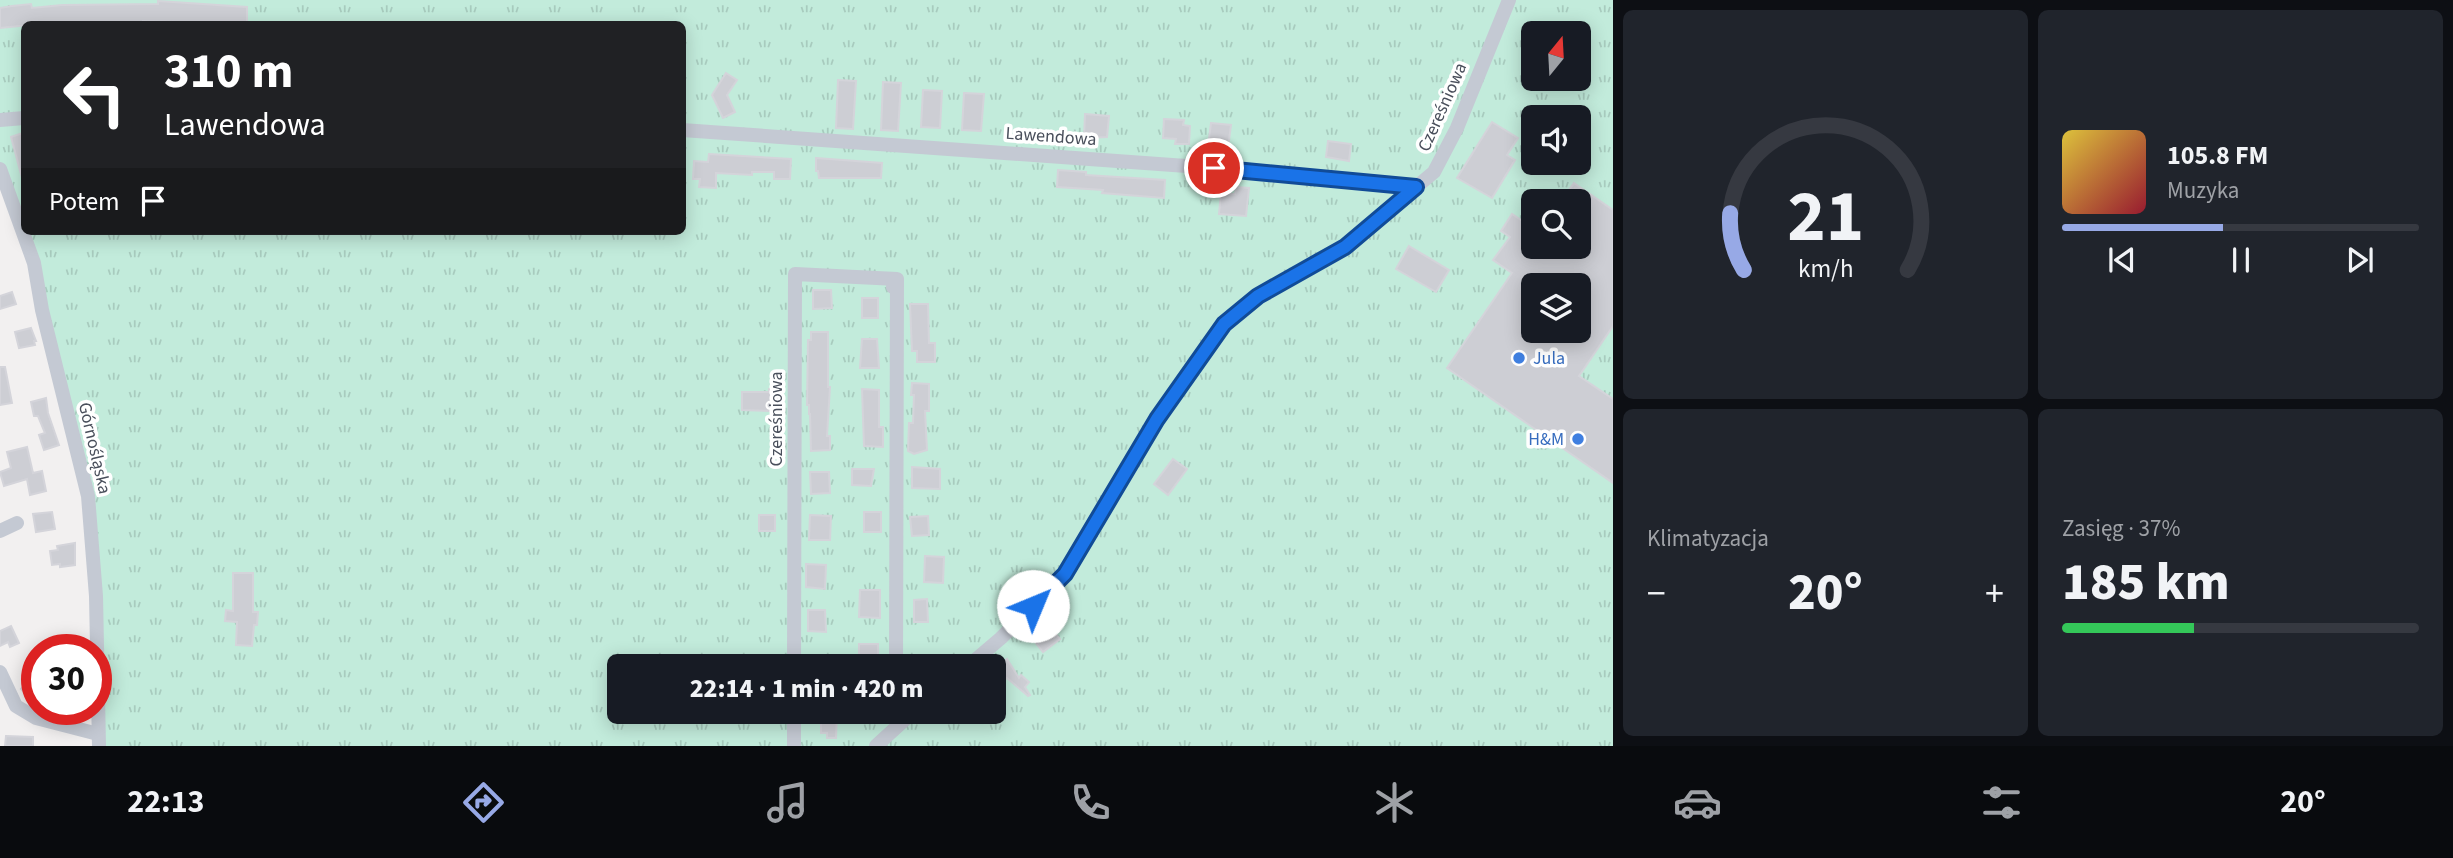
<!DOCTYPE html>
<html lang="pl">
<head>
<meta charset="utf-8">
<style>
  :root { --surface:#171b24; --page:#20242c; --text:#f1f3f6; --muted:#9ea1a6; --line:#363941; --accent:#97a9e6 }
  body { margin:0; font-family:"Source Sans 3",sans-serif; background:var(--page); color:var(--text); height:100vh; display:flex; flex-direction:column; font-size:26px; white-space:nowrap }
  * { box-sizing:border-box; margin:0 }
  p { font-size:23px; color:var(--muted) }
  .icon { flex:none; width:38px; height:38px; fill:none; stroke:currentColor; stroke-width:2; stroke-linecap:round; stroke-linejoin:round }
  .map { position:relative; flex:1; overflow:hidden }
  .sheet { display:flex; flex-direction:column; gap:10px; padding:10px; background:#0d0f14; width:840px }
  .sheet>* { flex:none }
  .top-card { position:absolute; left:21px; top:21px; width:665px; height:214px; border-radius:10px; box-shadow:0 4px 18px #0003; background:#202124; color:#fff; overflow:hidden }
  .needle { width:46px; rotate:18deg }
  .fabs { position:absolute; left:1521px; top:21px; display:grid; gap:14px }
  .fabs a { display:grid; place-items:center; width:70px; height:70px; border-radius:10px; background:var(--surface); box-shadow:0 4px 18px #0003; font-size:35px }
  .speed { position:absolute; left:21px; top:634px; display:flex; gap:14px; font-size:35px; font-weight:700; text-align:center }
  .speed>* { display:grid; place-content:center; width:91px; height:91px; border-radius:50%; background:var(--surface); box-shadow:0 4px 18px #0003; line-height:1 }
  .speed .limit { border:10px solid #d22; background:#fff; color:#111 }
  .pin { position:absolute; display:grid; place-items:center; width:60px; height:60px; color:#fff; margin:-30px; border:4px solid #fff; border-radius:50%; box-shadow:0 2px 7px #0007 }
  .me { position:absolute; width:77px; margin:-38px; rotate:45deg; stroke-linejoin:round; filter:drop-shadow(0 0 5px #0008) }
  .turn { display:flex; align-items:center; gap:24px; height:147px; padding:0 28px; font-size:32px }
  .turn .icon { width:91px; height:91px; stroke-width:2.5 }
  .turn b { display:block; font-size:49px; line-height:60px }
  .then { display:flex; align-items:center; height:66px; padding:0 28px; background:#0003; gap:14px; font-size:26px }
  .big { font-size:52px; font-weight:800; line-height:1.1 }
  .sheet .widget { flex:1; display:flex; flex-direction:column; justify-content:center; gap:10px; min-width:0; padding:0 24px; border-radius:10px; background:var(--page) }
  .sheet .dial { align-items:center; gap:0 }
  .dial svg { height:182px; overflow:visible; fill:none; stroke:var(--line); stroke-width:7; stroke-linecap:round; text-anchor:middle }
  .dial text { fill:var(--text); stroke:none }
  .song { display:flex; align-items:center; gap:21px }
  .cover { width:84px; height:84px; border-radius:10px; background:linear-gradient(135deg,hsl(50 70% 55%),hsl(350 70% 35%)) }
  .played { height:7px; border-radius:4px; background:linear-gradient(90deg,var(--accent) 45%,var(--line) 45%) }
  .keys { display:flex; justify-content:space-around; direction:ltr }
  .heat { display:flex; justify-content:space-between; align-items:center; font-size:38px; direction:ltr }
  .charge { height:10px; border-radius:5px; background:linear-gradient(90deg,#34c759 37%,var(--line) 0) }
  .sheet .tiles { flex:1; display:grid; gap:10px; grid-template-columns:repeat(2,1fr) }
  .trip { position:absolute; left:607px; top:654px; width:399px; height:70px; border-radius:10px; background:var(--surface); box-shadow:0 4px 18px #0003; font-weight:800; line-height:70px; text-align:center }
  .menu { display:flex; height:112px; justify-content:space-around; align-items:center; background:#090b0e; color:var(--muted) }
  .menu .icon { width:49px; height:49px }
  .menu .active { color:var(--accent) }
  .menu b { font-size:32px; color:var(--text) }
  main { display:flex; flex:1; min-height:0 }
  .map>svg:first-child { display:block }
  .grass { fill:url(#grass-tufts); fill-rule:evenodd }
  .building { fill:#cdced4; stroke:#d4d4da; stroke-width:2; fill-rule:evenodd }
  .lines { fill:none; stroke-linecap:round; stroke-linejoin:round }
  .minor { stroke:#c4c9d3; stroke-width:14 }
  .route-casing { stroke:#114b97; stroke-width:18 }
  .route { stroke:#1a73e8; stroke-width:12 }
  .shop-dot { fill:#3f7fe0; stroke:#fff; stroke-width:2.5 }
  .labels { text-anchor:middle; stroke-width:7; stroke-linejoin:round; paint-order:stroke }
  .street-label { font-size:18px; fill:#494f5b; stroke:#fff }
  .shop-label { font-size:18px; fill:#366cbe; stroke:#fff; text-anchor:start }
</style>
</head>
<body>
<main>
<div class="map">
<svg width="1613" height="746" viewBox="0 0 1613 746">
  <defs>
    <pattern id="grass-tufts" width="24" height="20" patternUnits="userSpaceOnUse" patternTransform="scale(1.75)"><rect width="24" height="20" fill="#c2ebdb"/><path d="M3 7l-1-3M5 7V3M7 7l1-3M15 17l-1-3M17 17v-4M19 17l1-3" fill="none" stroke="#a8cbbe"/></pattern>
  </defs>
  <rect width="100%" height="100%" fill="#f2f0f0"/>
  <!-- grass -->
  <path class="grass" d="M0,0H1613V746H97L88,522L38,297L0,175ZM24,24H682V231H24ZM1533,33H1578V79H1533ZM1533,117H1578V163H1533ZM1533,201H1578V247H1533ZM1533,285H1578V331H1533ZM620,667H994V712H620Z"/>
  <!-- building -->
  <g class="building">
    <polygon points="158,1 247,7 247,24 143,21 143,24 49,24 49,23 0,28 0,8 12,6 31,4 32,8 62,5 158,4"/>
    <polygon points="726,73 737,80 727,95 735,112 723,118 712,95"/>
    <polygon points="838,80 856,81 853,129 836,128"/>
    <polygon points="883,82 901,83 898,131 881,130"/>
    <polygon points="923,90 942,91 940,128 921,127"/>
    <polygon points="964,93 984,94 981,131 962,130"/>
    <polygon points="1085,114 1109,116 1107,137 1084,138"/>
    <polygon points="1164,119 1184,120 1183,125 1190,126 1189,144 1175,144 1176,139 1163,138"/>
    <polygon points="1492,122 1518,138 1507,155 1515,160 1492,198 1457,178"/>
    <polygon points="1211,123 1231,125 1228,148 1208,146"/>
    <polygon points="23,133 24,178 22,178 11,137"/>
    <polygon points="1328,141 1351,144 1349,161 1326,157"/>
    <polygon points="709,154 791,159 790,179 774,179 774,172 752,172 752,175 716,173 716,188 699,187 700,179 693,179 694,161 708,162"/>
    <polygon points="816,158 882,163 881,178 819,178 818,171 816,171"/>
    <polygon points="1058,170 1086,172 1086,175 1165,180 1164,198 1102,193 1103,190 1057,187"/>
    <path d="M1574,183L1613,210V326L1579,376L1613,399V483L1447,368L1512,273L1493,260L1510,237L1501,231L1512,214L1533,228V247H1578V201H1561ZM1533,285H1578V331H1533Z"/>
    <polygon points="1236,187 1249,188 1246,216 1219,214 1221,193 1235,194"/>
    <polygon points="1409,246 1449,270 1436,292 1396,269"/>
    <polygon points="813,290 831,290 832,308 813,309"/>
    <polygon points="12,292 16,304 0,309 0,296"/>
    <rect x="862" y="298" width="16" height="20"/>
    <polygon points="910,304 928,304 929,343 935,343 935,362 917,362 917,351 912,351"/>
    <polygon points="31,328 36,341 34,341 35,345 19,348 15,332"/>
    <polygon points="811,332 828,332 828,387 830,387 827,436 830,436 830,450 811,451 810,414 809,414 809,405 807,405 808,340 811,340"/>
    <polygon points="862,339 877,339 879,368 860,368"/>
    <polygon points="0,367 5,367 12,403 0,405"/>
    <polygon points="912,383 929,384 929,411 925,411 927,450 914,454 908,451 909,423 913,423 914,395 911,395"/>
    <polygon points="769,389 779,390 778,407 771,406 770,411 742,410 742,392 769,392"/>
    <polygon points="862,389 879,390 879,427 883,427 883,447 864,446"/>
    <polygon points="46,398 48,413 59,445 44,450 39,435 45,433 38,416 34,416 31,402"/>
    <polygon points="27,447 33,473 42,471 46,491 30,495 27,479 4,486 0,472 11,468 7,452"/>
    <polygon points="1173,459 1187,469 1168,495 1154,484"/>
    <polygon points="912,467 940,469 940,489 912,488"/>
    <polygon points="852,469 874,469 871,486 852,485"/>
    <polygon points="810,472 829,472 830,493 811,494"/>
    <polygon points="52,512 55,529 36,532 33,514"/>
    <rect x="864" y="512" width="17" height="20"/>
    <rect x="759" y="515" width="16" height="16"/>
    <polygon points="810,515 831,516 830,540 809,540"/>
    <polygon points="928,516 929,535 912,536 910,517"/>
    <polygon points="75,543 75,565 60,567 60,564 52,565 50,551 58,550 57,546"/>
    <polygon points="925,556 944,557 943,583 924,582"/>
    <polygon points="806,564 826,565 825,589 806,587"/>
    <polygon points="233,573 253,573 253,612 258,612 257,625 254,625 252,646 236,645 237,622 225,621 226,610 233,611"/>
    <polygon points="860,590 880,590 880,618 859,617"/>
    <polygon points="927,599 928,622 914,622 914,600"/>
    <polygon points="808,610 825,610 826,632 808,631"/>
    <polygon points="1048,625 1060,639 1043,652 1032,638"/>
    <polygon points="11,626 19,643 10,647 8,642 0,646 0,631"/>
    <rect x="859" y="644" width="19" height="23"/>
    <polygon points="1007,659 1019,678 1021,675 1029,682 1025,687 1030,695 1028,696 1007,678 1000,683 994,673 994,668"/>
    <polygon points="37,671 37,704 21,689"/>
    <polygon points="821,712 837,712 836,738 827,738 827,733 821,733"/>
    <polygon points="6,736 33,737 33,746 5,746"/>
  </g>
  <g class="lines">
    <!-- minor -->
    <g class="minor">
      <polyline points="0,120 24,118"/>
      <polyline points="682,130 1270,172 1416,187"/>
      <polyline points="0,169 34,263 42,310 88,496 96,596 99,746"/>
      <polyline points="0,531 17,523"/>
      <polyline points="794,667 795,274 897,279 893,287"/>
      <polyline points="896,667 897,280"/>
      <polyline points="967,667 1001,638 1065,574 1157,419 1224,324 1258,296 1345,247 1434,172 1457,128 1509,0"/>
      <polyline points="0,672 16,706 36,718 98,734"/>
      <polyline points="794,746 794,712"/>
      <polyline points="876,746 913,712"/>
    </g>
  </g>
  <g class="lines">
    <!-- route casing -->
    <g class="route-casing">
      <polyline id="route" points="1033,606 1065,574 1157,419 1224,324 1258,296 1345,247 1416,187 1214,168"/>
    </g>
    <!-- route -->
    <use href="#route" class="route"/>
  </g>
  <!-- markers -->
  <g class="shop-dot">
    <circle cx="1519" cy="358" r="7"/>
    <circle cx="1578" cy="439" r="7"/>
  </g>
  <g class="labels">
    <!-- street labels -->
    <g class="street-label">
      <text transform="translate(1442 107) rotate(-66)" y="6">Czereśniowa</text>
      <text transform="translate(1051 136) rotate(4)" y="6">Lawendowa</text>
      <text transform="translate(776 419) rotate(-90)" y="6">Czereśniowa</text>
      <text transform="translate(95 448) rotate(77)" y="6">Górnośląska</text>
    </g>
    <!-- shop labels -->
    <g class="shop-label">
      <text x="1533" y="364">Jula</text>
      <text x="1564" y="445" text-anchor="end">H&amp;M</text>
    </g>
  </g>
</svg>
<div class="fabs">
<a><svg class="needle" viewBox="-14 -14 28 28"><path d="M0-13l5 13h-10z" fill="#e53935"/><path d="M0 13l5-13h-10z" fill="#9ea1a6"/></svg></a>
<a><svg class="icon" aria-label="sound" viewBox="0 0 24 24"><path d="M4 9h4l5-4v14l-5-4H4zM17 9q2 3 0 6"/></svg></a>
<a><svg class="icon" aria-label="search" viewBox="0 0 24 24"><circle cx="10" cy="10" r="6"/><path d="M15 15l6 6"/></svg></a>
<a><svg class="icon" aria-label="layers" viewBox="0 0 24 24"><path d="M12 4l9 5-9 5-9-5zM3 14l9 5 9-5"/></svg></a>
</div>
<div class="speed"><div class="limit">30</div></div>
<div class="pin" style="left:1214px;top:168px;background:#d93025"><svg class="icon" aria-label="arrive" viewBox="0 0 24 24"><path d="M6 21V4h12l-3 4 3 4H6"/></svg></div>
<svg class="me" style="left:1033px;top:606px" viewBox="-20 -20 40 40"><circle r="19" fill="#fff"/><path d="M0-13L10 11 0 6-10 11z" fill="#1a73e8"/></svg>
<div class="trip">22:14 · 1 min · 420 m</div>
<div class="top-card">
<div class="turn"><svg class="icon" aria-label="left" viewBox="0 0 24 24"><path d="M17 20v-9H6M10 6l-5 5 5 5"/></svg><div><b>310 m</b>Lawendowa</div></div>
<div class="then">Potem<svg class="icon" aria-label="arrive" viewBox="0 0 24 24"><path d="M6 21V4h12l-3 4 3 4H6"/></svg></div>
</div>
</div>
<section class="sheet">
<div class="tiles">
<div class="widget dial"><svg viewBox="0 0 100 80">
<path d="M14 69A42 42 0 1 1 86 69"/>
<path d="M14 69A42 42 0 0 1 8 44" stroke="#97a9e6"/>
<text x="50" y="56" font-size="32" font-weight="700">21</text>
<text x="50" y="72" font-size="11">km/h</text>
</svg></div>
<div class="widget">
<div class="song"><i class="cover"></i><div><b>105.8 FM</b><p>Muzyka</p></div></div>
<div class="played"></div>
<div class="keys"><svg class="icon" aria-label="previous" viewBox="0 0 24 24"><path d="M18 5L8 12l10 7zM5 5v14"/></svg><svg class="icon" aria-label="pause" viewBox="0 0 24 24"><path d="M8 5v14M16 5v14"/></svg><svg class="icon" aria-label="next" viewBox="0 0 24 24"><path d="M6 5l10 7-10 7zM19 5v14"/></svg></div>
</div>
<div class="widget"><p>Klimatyzacja</p>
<div class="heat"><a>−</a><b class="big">20°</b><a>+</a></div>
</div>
<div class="widget"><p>Zasięg · 37%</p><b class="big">185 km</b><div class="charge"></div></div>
</div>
</section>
</main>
<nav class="menu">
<b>22:13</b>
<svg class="icon active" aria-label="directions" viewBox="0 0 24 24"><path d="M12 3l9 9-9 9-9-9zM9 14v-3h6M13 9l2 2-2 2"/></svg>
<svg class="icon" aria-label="music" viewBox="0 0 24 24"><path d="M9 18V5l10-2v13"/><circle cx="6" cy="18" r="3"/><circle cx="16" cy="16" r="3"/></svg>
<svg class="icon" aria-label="phone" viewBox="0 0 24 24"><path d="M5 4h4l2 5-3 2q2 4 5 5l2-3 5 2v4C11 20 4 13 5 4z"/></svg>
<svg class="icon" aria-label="climate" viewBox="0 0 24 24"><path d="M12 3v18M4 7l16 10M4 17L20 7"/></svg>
<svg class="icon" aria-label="car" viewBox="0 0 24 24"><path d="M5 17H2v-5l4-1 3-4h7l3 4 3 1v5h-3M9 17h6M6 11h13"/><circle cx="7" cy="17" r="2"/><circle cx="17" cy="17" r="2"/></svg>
<svg class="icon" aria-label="filters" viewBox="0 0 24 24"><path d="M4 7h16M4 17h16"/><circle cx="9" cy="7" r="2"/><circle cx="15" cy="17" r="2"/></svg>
<b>20°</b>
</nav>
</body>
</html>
